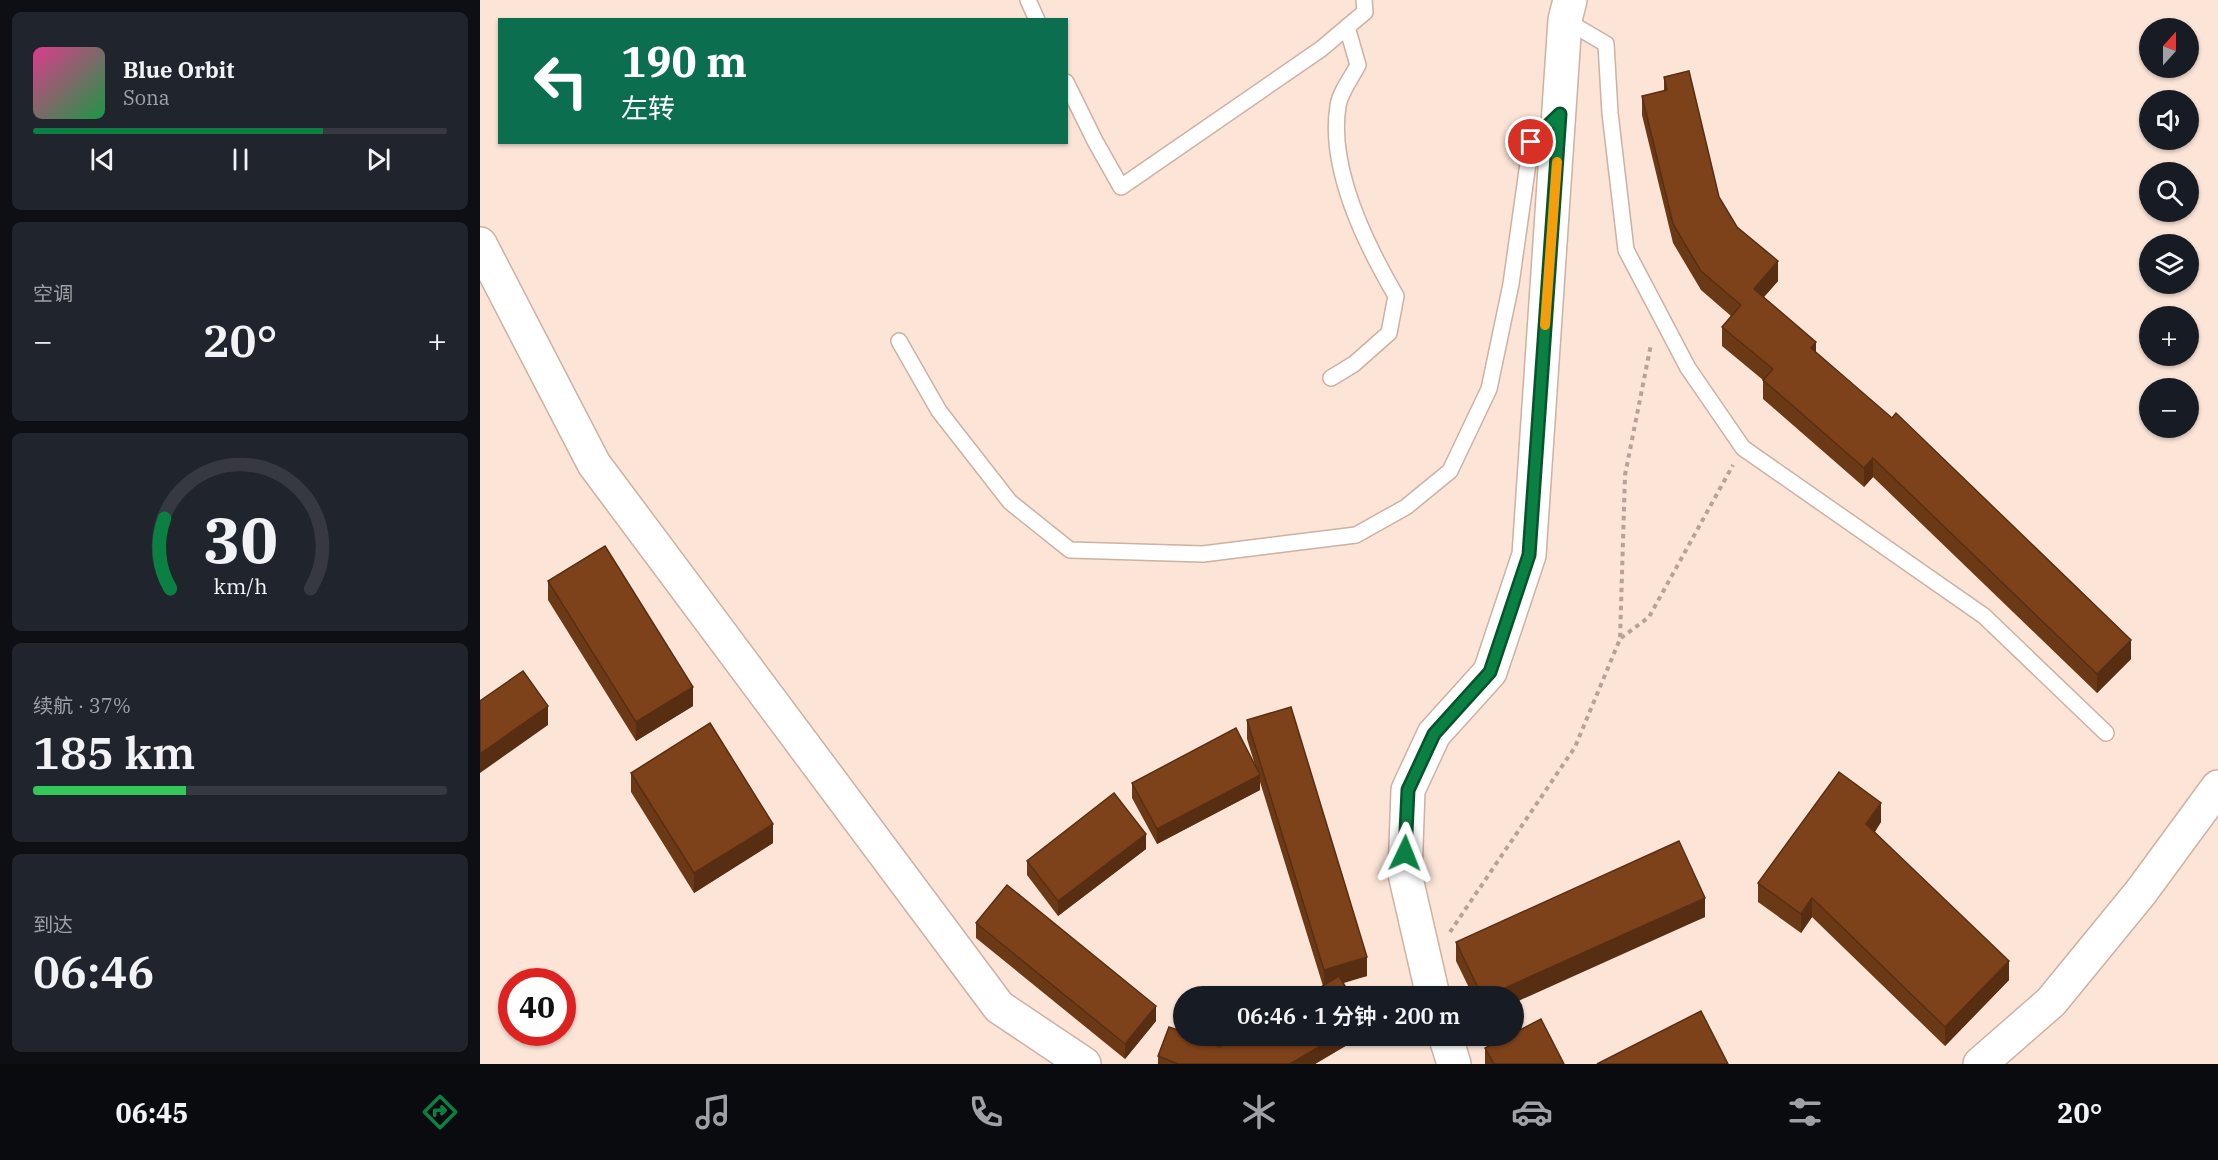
<!DOCTYPE html>
<html lang="zh">
<head>
<meta charset="utf-8">
<style>
  :root { --surface:#171b24; --page:#20242c; --text:#f1f3f6; --muted:#9ea1a6; --line:#363941; --accent:#0b8043 }
  body { margin:0; font-family:"IBM Plex Serif","Noto Sans SC",serif; background:var(--page); color:var(--text); height:100vh; display:flex; flex-direction:column; font-size:22px; white-space:nowrap }
  * { box-sizing:border-box; margin:0 }
  p { font-size:20px; color:var(--muted) }
  .icon { flex:none; width:33px; height:33px; fill:none; stroke:currentColor; stroke-width:2; stroke-linecap:round; stroke-linejoin:round }
  .map { position:relative; flex:1; overflow:hidden }
  .drawer { display:flex; flex-direction:column; gap:12px; padding:12px; background:#0d0f14; width:480px }
  .drawer>* { flex:none }
  .top-card { position:absolute; left:18px; top:18px; width:570px; height:126px; border-radius:0px; box-shadow:0 2px 4px #0004; background:#0b6e4f; color:#fff; overflow:hidden }
  .needle { width:39px; rotate:21deg }
  .controls { position:absolute; left:1659px; top:18px; display:grid; gap:12px }
  .controls a { display:grid; place-items:center; width:60px; height:60px; border-radius:50%; background:var(--surface); box-shadow:0 2px 4px #0004; font-size:30px }
  .speed { position:absolute; left:18px; top:968px; display:flex; gap:12px; font-size:30px; font-weight:700; text-align:center }
  .speed>* { display:grid; place-content:center; width:78px; height:78px; border-radius:50%; background:var(--surface); box-shadow:0 2px 4px #0004; line-height:1 }
  .speed .limit { border:9px solid #d22; background:#fff; color:#111 }
  .pin { position:absolute; display:grid; place-items:center; width:51px; height:51px; color:#fff; margin:-26px; border:3px solid #fff; border-radius:50%; box-shadow:0 2px 6px #0007 }
  .me { position:absolute; width:66px; margin:-33px; rotate:2deg; stroke-linejoin:round; filter:drop-shadow(0 0 4px #0008) }
  .turn { display:flex; align-items:center; gap:21px; height:126px; padding:0 24px; font-size:27px }
  .turn .icon { width:78px; height:78px; stroke-width:2.5 }
  .turn b { display:block; font-size:42px; line-height:51px }
  .big { font-size:45px; font-weight:600; line-height:1.1 }
  .drawer .widget { flex:1; display:flex; flex-direction:column; justify-content:center; gap:9px; min-width:0; padding:0 21px; border-radius:9px; background:var(--page) }
  .drawer .dial { align-items:center; gap:0 }
  .dial svg { height:156px; overflow:visible; fill:none; stroke:var(--line); stroke-width:7; stroke-linecap:round; text-anchor:middle }
  .dial text { fill:var(--text); stroke:none }
  .song { display:flex; align-items:center; gap:18px }
  .cover { width:72px; height:72px; border-radius:9px; background:linear-gradient(135deg,hsl(330 70% 55%),hsl(140 70% 35%)) }
  .played { height:6px; border-radius:3px; background:linear-gradient(90deg,var(--accent) 70%,var(--line) 70%) }
  .keys { display:flex; justify-content:space-around; direction:ltr }
  .heat { display:flex; justify-content:space-between; align-items:center; font-size:33px; direction:ltr }
  .charge { height:9px; border-radius:4px; background:linear-gradient(90deg,#34c759 37%,var(--line) 0) }
  .trip { position:absolute; left:693px; top:986px; width:351px; height:60px; border-radius:30px; background:var(--surface); box-shadow:0 2px 4px #0004; font-weight:600; line-height:60px; text-align:center }
  .menu { display:flex; height:96px; justify-content:space-around; align-items:center; background:#090b0e; color:var(--muted) }
  .menu .icon { width:42px; height:42px }
  .menu .on { color:var(--accent) }
  .menu b { font-size:27px; color:var(--text) }
  main { display:flex; flex:1; min-height:0 }
  .map>svg:first-child { display:block }
  .lines { fill:none; stroke-linecap:round; stroke-linejoin:round }
  .lane-casing { stroke:#cdb1a2; stroke-width:18 }
  .secondary-casing { stroke:#cdb1a2; stroke-width:36 }
  .path { stroke:#b6a298; stroke-width:4; stroke-dasharray:4.5 4.5; stroke-linecap:butt }
  .lane { stroke:#fff; stroke-width:15 }
  .secondary { stroke:#fff; stroke-width:33 }
  .wall { fill:#6c3917 }
  .shaded-wall { fill:#582e13 }
  .building { fill:#7e421b; stroke:#582e13; stroke-width:1.5 }
  .route-casing { stroke:#07532c; stroke-width:15 }
  .route { stroke:#0b8043; stroke-width:10 }
  .slow { stroke:#f59e0b; stroke-width:10 }
</style>
</head>
<body>
<main>
<section class="drawer">
<div class="widget">
<div class="song"><i class="cover"></i><div><b>Blue Orbit</b><p>Sona</p></div></div>
<div class="played"></div>
<div class="keys"><svg class="icon" aria-label="previous" viewBox="0 0 24 24"><path d="M18 5L8 12l10 7zM5 5v14"/></svg><svg class="icon" aria-label="pause" viewBox="0 0 24 24"><path d="M8 5v14M16 5v14"/></svg><svg class="icon" aria-label="next" viewBox="0 0 24 24"><path d="M6 5l10 7-10 7zM19 5v14"/></svg></div>
</div>
<div class="widget"><p>空调</p>
<div class="heat"><a>−</a><b class="big">20°</b><a>+</a></div>
</div>
<div class="widget dial"><svg viewBox="0 0 100 80">
<path d="M14 69A42 42 0 1 1 86 69"/>
<path d="M14 69A42 42 0 0 1 11 33" stroke="#0b8043"/>
<text x="50" y="56" font-size="32" font-weight="700">30</text>
<text x="50" y="72" font-size="11">km/h</text>
</svg></div>
<div class="widget"><p>续航 · 37%</p><b class="big">185 km</b><div class="charge"></div></div>
<div class="widget"><p>到达</p><b class="big">06:46</b></div>
</section>
<div class="map">
<svg width="1738" height="1064" viewBox="0 0 1738 1064">
  <rect width="100%" height="100%" fill="#fce4d7"/>
  <g class="lines">
    <!-- lane casing -->
    <g class="lane-casing">
      <g id="lane">
        <polyline points="548,0 557,20"/>
        <polyline points="1085,20 1126,44 1130,113 1146,250 1208,368 1263,448 1504,616 1626,733"/>
        <polyline points="586,82 615,141 641,187 841,49 885,12 884,0"/>
        <polyline points="419,341 459,411 530,502 590,550 723,554 876,535 926,507 970,471 1009,389 1031,284 1051,142 1075,118"/>
        <path d="M851,378L874,364L909,333L916,296C885,243 848,168 858,106C860,92 872,77 878,65L867,27"/>
      </g>
    </g>
    <!-- secondary casing -->
    <g class="secondary-casing">
      <g id="secondary">
        <polyline points="0,244 114,464 519,1007 604,1064"/>
        <polyline points="953,996 925,874 928,790 954,734 1010,672 1049,555 1085,20 1090,0"/>
        <polyline points="965,1035 974,1064"/>
        <polyline points="1500,1064 1571,1002 1661,892 1738,787"/>
      </g>
    </g>
    <!-- path -->
    <g class="path">
      <polyline points="1141,638 1169,617 1253,465"/>
      <polyline points="970,932 1095,747 1140,639 1145,475 1171,344"/>
    </g>
    <!-- lane -->
    <use href="#lane" class="lane"/>
    <!-- secondary -->
    <use href="#secondary" class="secondary"/>
  </g>
  <!-- wall -->
  <g class="wall">
    <polygon points="1184,77 1239,197 1257,227 1298,281 1284,297 1336,353 1651,659 1617,693 1393,477 1384,487 1283,399 1283,380 1242,346 1242,327 1251,316 1221,290 1193,243 1162,115 1162,96 1184,91"/>
    <polygon points="68,581 213,706 156,741 68,600"/>
    <polygon points="767,720 887,976 843,986 780,782 780,790 677,844 652,798 652,783 775,765 767,739"/>
    <polygon points="151,773 293,843 214,893 151,792"/>
    <polygon points="1401,822 1395,832 1529,980 1465,1046 1332,917 1321,933 1278,902 1278,883"/>
    <polygon points="666,849 578,916 547,875 547,861"/>
    <polygon points="1225,917 1034,996 993,996 976,961 976,942"/>
    <polygon points="496,923 676,1021 645,1059 496,938"/>
    <polygon points="761,1035 884,1035 835,1064 678,1064 678,1056 740,1047"/>
    <polygon points="1005,1048 1084,1064 1005,1064"/>
  </g>
  <!-- shaded-wall -->
  <g class="shaded-wall">
    <polygon points="1298,261 1298,281 1274,308 1274,289"/>
    <polygon points="1336,342 1336,361 1331,348"/>
    <polygon points="1393,458 1393,477 1384,487 1384,468"/>
    <polygon points="1651,640 1651,659 1617,693 1617,674"/>
    <polygon points="213,687 213,706 156,741 156,722"/>
    <polygon points="68,706 68,725 0,773 0,754"/>
    <polygon points="780,775 780,790 677,844 677,829"/>
    <polygon points="1401,803 1401,822 1386,843 1386,824"/>
    <polygon points="293,824 293,843 214,893 214,873"/>
    <polygon points="666,834 666,849 578,916 578,901"/>
    <polygon points="1225,898 1225,917 1034,1003 1034,996 1007,996"/>
    <polygon points="1332,898 1332,917 1321,933 1321,914"/>
    <polygon points="887,957 887,976 844,989 844,970"/>
    <polygon points="1529,961 1529,980 1465,1046 1465,1027"/>
    <polygon points="676,1006 676,1021 645,1059 645,1044"/>
    <polygon points="859,1035 884,1035 835,1064 810,1064"/>
  </g>
  <!-- building -->
  <g class="building">
    <polygon points="1209,71 1239,197 1257,227 1298,261 1274,289 1336,342 1331,348 1412,418 1416,413 1651,640 1617,674 1393,458 1384,468 1283,380 1293,369 1242,327 1261,305 1221,271 1193,224 1162,96 1187,90 1184,77"/>
    <polygon points="125,546 213,687 156,722 68,581"/>
    <polygon points="43,671 68,706 0,754 0,701"/>
    <polygon points="811,707 887,957 844,970 767,720"/>
    <polygon points="230,723 293,824 214,873 151,773"/>
    <polygon points="756,728 780,775 677,829 652,783"/>
    <polygon points="1359,772 1401,803 1386,824 1529,961 1465,1027 1332,898 1321,914 1278,883"/>
    <polygon points="634,793 666,834 578,901 547,861"/>
    <polygon points="1199,841 1225,898 1007,996 1002,996 976,942"/>
    <polygon points="527,885 676,1006 645,1044 496,923"/>
    <polygon points="859,976 871,996 826,996"/>
    <polygon points="1221,1011 1248,1064 1117,1064"/>
    <polygon points="1061,1019 1084,1064 1014,1064 1005,1048 1030,1035 1034,1035 1034,1033"/>
    <polygon points="689,1027 704,1032 704,1035 710,1035 740,1047 761,1035 859,1035 810,1064 698,1064 678,1056"/>
  </g>
  <g class="lines">
    <!-- route casing -->
    <g class="route-casing">
      <polyline id="route" points="925,853 928,790 954,734 1010,672 1049,555 1080,114 1051,142"/>
    </g>
    <!-- route -->
    <use href="#route" class="route"/>
    <!-- slow -->
    <polyline class="slow" points="1065,325 1077,162"/>
  </g>
</svg>
<div class="controls">
<a><svg class="needle" viewBox="-14 -14 28 28"><path d="M0-13l5 13h-10z" fill="#e53935"/><path d="M0 13l5-13h-10z" fill="#9ea1a6"/></svg></a>
<a><svg class="icon" aria-label="sound" viewBox="0 0 24 24"><path d="M4 9h4l5-4v14l-5-4H4zM17 9q2 3 0 6"/></svg></a>
<a><svg class="icon" aria-label="search" viewBox="0 0 24 24"><circle cx="10" cy="10" r="6"/><path d="M15 15l6 6"/></svg></a>
<a><svg class="icon" aria-label="layers" viewBox="0 0 24 24"><path d="M12 4l9 5-9 5-9-5zM3 14l9 5 9-5"/></svg></a>
<a>+</a>
<a>−</a>
</div>
<div class="speed"><div class="limit">40</div></div>
<div class="pin" style="left:1051px;top:142px;background:#d93025"><svg class="icon" aria-label="arrive" viewBox="0 0 24 24"><path d="M6 21V4h12l-3 4 3 4H6"/></svg></div>
<svg class="me" style="left:925px;top:853px" viewBox="-20 -20 40 40"><path d="M0-17L14 15 0 8-14 15z" fill="#0b8043" stroke="#fff" stroke-width="4"/></svg>
<div class="trip">06:46 · 1 分钟 · 200 m</div>
<div class="top-card">
<div class="turn"><svg class="icon" aria-label="left" viewBox="0 0 24 24"><path d="M17 20v-9H6M10 6l-5 5 5 5"/></svg><div><b>190 m</b>左转</div></div>
</div>
</div>
</main>
<nav class="menu">
<b>06:45</b>
<svg class="icon on" aria-label="directions" viewBox="0 0 24 24"><path d="M12 3l9 9-9 9-9-9zM9 14v-3h6M13 9l2 2-2 2"/></svg>
<svg class="icon" aria-label="music" viewBox="0 0 24 24"><path d="M9 18V5l10-2v13"/><circle cx="6" cy="18" r="3"/><circle cx="16" cy="16" r="3"/></svg>
<svg class="icon" aria-label="phone" viewBox="0 0 24 24"><path d="M5 4h4l2 5-3 2q2 4 5 5l2-3 5 2v4C11 20 4 13 5 4z"/></svg>
<svg class="icon" aria-label="climate" viewBox="0 0 24 24"><path d="M12 3v18M4 7l16 10M4 17L20 7"/></svg>
<svg class="icon" aria-label="car" viewBox="0 0 24 24"><path d="M5 17H2v-5l4-1 3-4h7l3 4 3 1v5h-3M9 17h6M6 11h13"/><circle cx="7" cy="17" r="2"/><circle cx="17" cy="17" r="2"/></svg>
<svg class="icon" aria-label="filters" viewBox="0 0 24 24"><path d="M4 7h16M4 17h16"/><circle cx="9" cy="7" r="2"/><circle cx="15" cy="17" r="2"/></svg>
<b>20°</b>
</nav>
</body>
</html>
